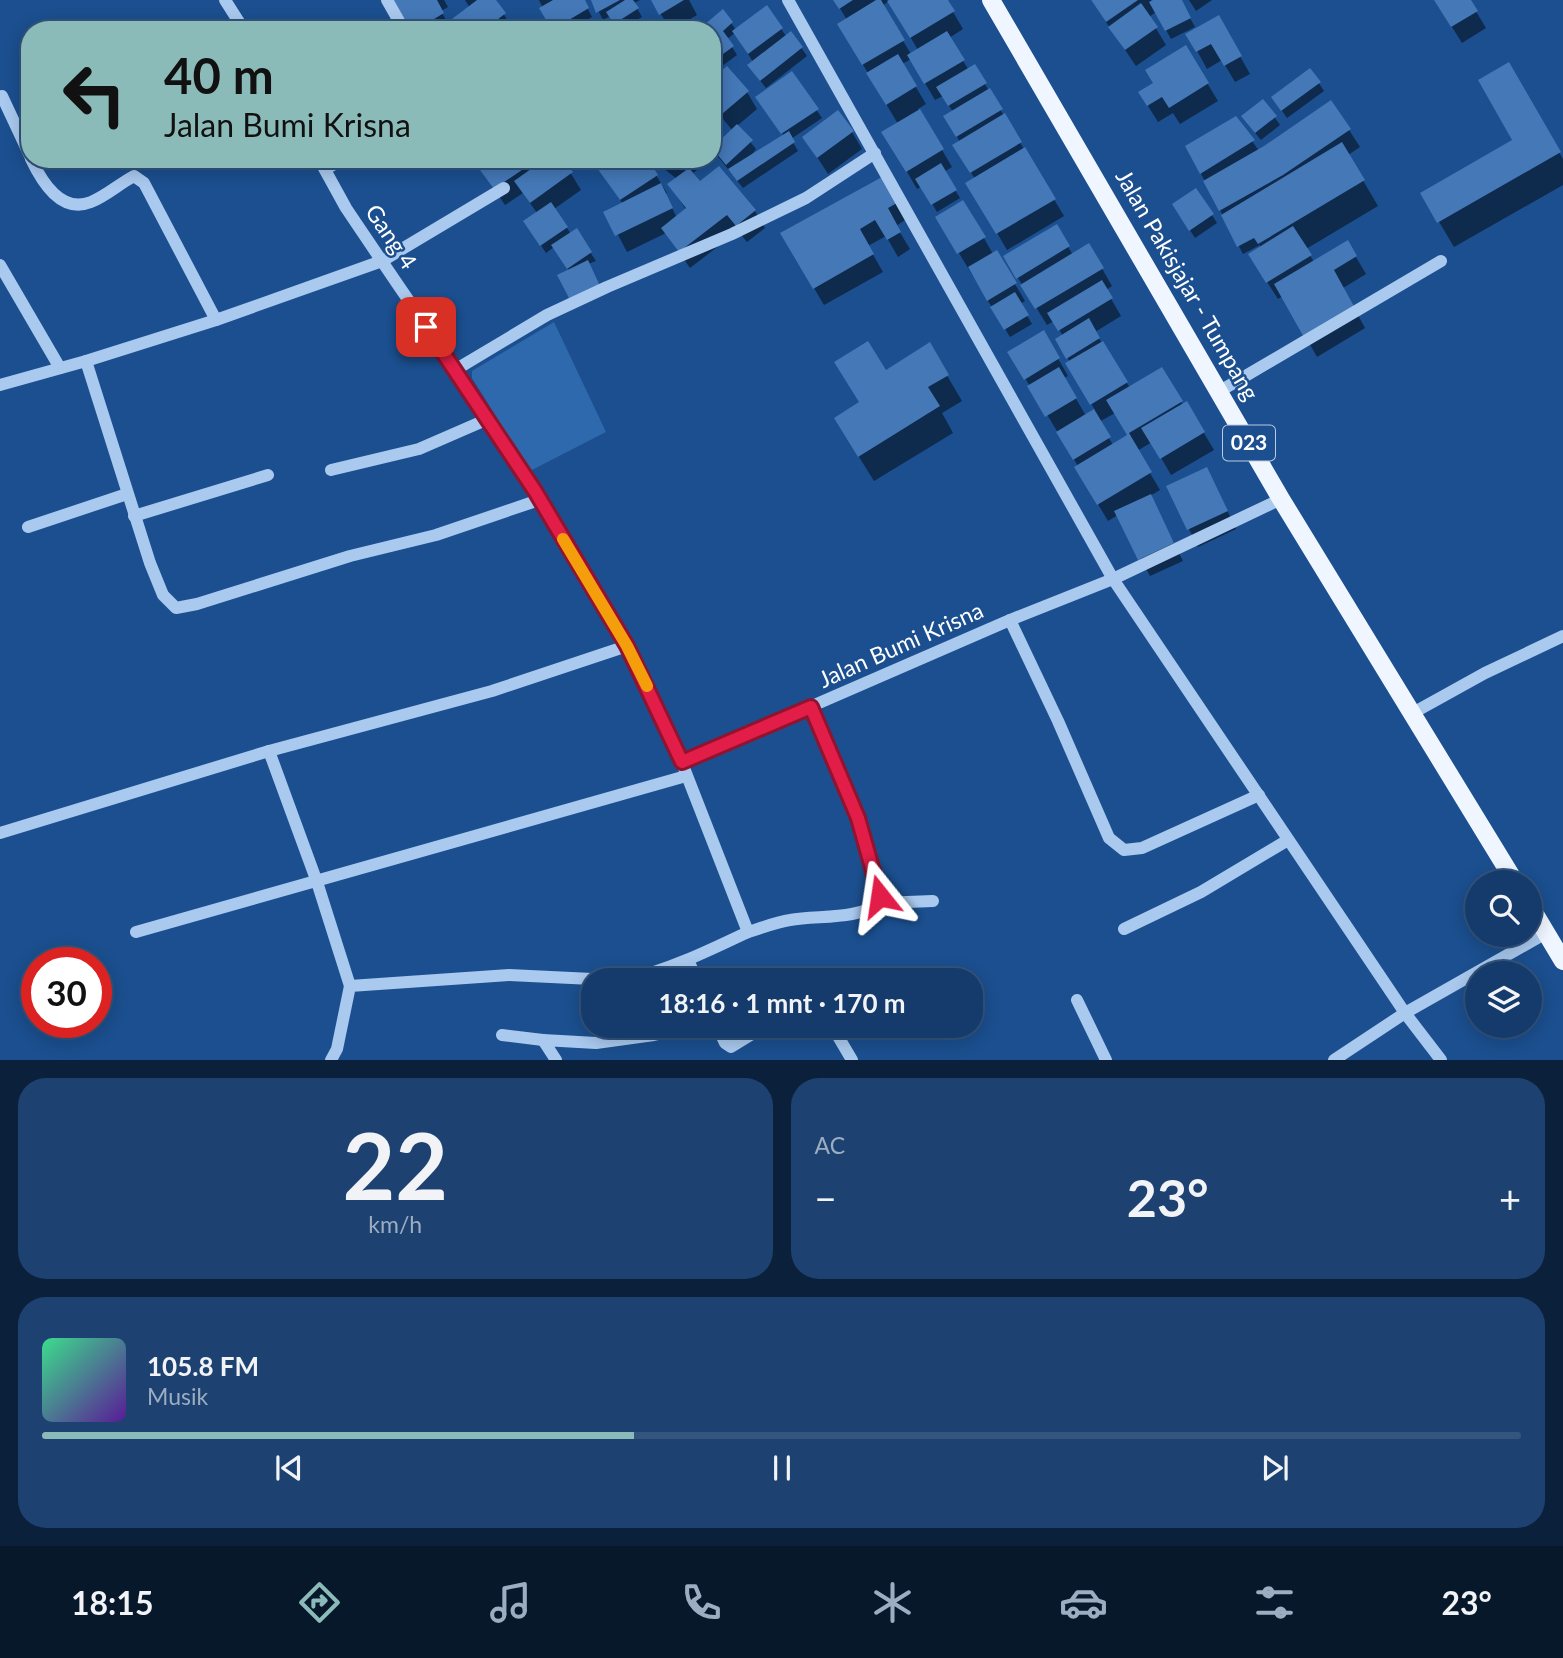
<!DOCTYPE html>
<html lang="id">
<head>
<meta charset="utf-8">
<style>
  :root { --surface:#143b6b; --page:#1d4271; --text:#f1f3f6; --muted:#9dadc1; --line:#33557e; --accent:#8bbbb9 }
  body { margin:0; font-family:Lato,sans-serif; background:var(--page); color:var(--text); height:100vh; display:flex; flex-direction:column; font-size:26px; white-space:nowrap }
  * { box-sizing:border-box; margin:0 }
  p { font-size:23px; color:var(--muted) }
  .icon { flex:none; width:38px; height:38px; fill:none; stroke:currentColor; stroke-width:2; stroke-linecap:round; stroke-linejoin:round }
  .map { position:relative; height:1060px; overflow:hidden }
  .drawer { display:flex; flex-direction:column; gap:18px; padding:18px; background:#0b203b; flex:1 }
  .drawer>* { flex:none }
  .guide { position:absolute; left:21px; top:21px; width:700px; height:147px; border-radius:28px; box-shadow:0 4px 18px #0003,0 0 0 2px var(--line); background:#8bbbb9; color:#111; overflow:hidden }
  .tools { position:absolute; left:1465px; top:870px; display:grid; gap:14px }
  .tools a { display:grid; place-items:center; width:77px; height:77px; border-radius:50%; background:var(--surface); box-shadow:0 4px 18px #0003,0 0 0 2px var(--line); font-size:35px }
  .speed { position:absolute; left:21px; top:947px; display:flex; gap:14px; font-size:35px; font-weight:700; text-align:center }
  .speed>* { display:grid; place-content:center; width:91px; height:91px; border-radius:50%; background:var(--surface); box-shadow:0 4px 18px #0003,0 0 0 2px var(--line); line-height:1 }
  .speed .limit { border:10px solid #d22; background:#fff; color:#111 }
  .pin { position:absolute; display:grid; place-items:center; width:60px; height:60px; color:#fff; margin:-30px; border-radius:14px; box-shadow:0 4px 10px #0006 }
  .me { position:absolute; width:77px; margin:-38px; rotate:345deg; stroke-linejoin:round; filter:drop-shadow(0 0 5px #0008) }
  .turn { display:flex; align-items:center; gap:24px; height:147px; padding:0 28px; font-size:32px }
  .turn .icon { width:91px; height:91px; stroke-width:2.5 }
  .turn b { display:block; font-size:49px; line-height:60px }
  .big { font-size:52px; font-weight:700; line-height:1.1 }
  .drawer .tile { flex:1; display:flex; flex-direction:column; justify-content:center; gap:10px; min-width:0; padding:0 24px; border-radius:28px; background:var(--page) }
  .drawer .dial { align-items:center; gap:0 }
  .dial b { font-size:91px; line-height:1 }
  .song { display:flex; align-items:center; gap:21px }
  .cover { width:84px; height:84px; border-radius:10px; background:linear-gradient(135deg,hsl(150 70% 55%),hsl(270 70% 35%)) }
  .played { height:7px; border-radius:4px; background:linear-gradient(90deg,var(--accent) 40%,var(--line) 40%) }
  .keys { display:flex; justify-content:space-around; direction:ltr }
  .heat { display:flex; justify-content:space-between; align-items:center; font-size:38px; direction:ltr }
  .drawer .tiles { flex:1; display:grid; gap:18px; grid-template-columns:1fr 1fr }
  .tile:last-child { grid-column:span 2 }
  .trip { position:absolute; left:581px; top:968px; width:402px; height:70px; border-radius:28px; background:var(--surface); box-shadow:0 4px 18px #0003,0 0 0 2px var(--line); font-weight:700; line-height:70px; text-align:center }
  .tab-bar { display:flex; height:112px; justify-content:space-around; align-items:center; background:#08182b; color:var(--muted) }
  .tab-bar .icon { width:49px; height:49px }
  .tab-bar .active { color:var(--accent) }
  .tab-bar b { font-size:32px; color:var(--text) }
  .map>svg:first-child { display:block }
  .green { fill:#2e69ad }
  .shadow { fill:#0007; fill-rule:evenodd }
  .building { fill:#4478b7 }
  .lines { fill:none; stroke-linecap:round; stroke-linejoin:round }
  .minor { stroke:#a9c9ee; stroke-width:12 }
  .major { stroke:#f0f6ff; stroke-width:18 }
  .route-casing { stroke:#92132f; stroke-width:18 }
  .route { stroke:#e11d48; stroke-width:12 }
  .slow { stroke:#f59e0b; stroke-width:12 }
  .labels { text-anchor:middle; stroke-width:5; stroke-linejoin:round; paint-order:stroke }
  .shield { fill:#1b4f8f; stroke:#bbcadd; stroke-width:2 }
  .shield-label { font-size:21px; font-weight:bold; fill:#fff }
  .street-label { font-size:23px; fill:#fff; stroke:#1b4f8f }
</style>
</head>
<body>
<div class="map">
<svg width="1563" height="1060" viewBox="0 0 1563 1060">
  <rect width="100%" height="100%" fill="#1b4f8f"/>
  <!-- green -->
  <polygon class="green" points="554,322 606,432 530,471 472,378 472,371"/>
  <!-- shadow -->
  <g class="shadow">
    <polygon points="395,0 444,0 448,7 441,11 447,22 433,30 413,30"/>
    <polygon points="465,0 494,0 514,30 460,30 470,8"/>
    <polygon points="539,0 583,0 592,17 570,30 554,30"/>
    <polygon points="593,0 640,0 634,3 642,17 619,30 610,16 603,20"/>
    <polygon points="652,0 689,0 697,15 675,28 667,24"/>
    <path d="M835,0H946L963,29L949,38L968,69L974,66L1064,216L1007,250L968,183L975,179L954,145L960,142L945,116L953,112L943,96L935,100L911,59L902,64L926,104L918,109L952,167L944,172L960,198L937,212L922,186L917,189L884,132L898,124L839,24L847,20ZM889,1L918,50L911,54L882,6Z"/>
    <polygon points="1091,0 1151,0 1153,2 1157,0 1180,0 1195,27 1171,39 1156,12 1149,17 1166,45 1136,66"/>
    <polygon points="1189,0 1212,0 1196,11"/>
    <polygon points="1435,0 1469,0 1486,28 1462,43"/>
    <polygon points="766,7 786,36 791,33 807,56 766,88 754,73 753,62 735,33 727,39 737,55 714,72 712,69 712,30 723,12 736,30"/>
    <polygon points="1218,17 1250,74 1235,82 1222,60 1207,69 1188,34"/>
    <polygon points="1185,47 1218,101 1180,124 1173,113 1158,122 1140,93 1155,83"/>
    <polygon points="1508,64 1563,159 1563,185 1454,247 1422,193 1515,141"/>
    <polygon points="1310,70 1324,91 1287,118 1278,105"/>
    <polygon points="791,73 822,118 791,139 798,151 743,188 716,154 712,158 712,151 733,131 712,106 712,81 747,92 757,109 737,126 756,149 750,157 784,136 762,106"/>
    <polygon points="1263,101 1280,125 1261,140 1248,124"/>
    <polygon points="1331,102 1360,147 1348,155 1378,206 1306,249 1314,262 1347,242 1366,274 1343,288 1365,328 1317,357 1283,296 1278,299 1260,271 1260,245 1243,254 1187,147 1236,118 1259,151"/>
    <polygon points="852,132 862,149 828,174 805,138"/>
    <polygon points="499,159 572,159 565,164 581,190 554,209 571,234 576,231 596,261 569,271 554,247 546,253 530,229 537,213 523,193 505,205 482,171"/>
    <polygon points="646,159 667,193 665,194 677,218 686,210 670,184 677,179 663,168 658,159 710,159 692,174 700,184 719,168 755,211 765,228 747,242 738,231 690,268 666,233 627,252 606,212 623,204 599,170"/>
    <polygon points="882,180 905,220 896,226 910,249 898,257 886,236 868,246 883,272 824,305 782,234"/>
    <polygon points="1196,190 1217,223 1195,238 1179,213"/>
    <polygon points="963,202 993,254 996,252 1025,301 1020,304 1032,324 1010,337 937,217"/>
    <path d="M1056,227L1073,255L1089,246L1112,286L1106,290L1121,316L1095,332L1130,388L1161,369L1183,405L1186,403L1214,450L1171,475L1152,442L1137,451L1160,490L1150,496L1183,561L1150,576L1118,515L1108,521L1076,467L1078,466L1010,353L1043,332L1068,376L1064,378L1086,416L1095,410L1068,364L1070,362L1057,339L1063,336L1054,321L1047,325L1005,257ZM1115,413L1129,436L1113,445L1099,422Z"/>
    <polygon points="929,345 962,401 942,413 953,433 874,481 851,444 860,403 885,372"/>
    <polygon points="1168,487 1216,487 1236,529 1198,547"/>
  </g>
  <!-- building -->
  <g class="building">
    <polygon points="393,0 437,0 444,13 416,30 411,30"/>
    <polygon points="477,0 496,0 506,13 484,30 460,30 452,19"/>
    <polygon points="553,0 585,0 589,8 552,30 539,8"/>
    <polygon points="591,0 620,0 596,13"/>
    <polygon points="625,0 633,0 639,8 614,24 606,12"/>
    <polygon points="651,0 684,0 659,15"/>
    <polygon points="833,0 853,0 839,9"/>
    <polygon points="876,0 881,0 905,40 862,65 837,24"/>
    <polygon points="889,0 948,0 955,11 910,38 887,1"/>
    <polygon points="1091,0 1138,0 1106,22"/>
    <polygon points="1153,0 1182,0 1191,18 1165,31 1149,2"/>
    <polygon points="1434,0 1471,0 1478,11 1451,27"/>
    <polygon points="1141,3 1158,27 1125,50 1108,27"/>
    <polygon points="767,5 783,28 748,54 732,31"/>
    <polygon points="723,9 733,22 723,31 734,46 712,62 712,30 698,30"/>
    <polygon points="1219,15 1242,56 1224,66 1211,44 1196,52 1185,34"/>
    <polygon points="672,19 678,30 654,30"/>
    <polygon points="791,31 803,47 760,81 747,65"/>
    <polygon points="947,31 965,60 924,84 907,55"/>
    <polygon points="1186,45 1209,83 1169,108 1162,97 1147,106 1138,92 1153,83 1145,70"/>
    <polygon points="898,54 917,86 886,105 866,73"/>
    <polygon points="1509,62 1561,152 1437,223 1420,193 1512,140 1478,80"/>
    <polygon points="975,64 987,83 948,106 936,87"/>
    <polygon points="727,66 749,91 722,114 712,103 712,79"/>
    <polygon points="1310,68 1321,82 1281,111 1271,97"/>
    <polygon points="792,71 819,109 781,134 755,97"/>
    <polygon points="990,88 1003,109 956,137 943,116"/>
    <polygon points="1263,99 1277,116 1255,133 1241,116"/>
    <polygon points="1331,100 1351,129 1283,175 1219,211 1203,181 1264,146"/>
    <polygon points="920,109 944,149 906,172 881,132"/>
    <polygon points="838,110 854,131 817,158 802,137"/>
    <polygon points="1005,113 1022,142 970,173 952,145"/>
    <polygon points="1236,116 1255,140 1200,174 1185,146"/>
    <polygon points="737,124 753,140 726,165 712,148"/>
    <polygon points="789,131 795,142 737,181 728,169"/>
    <polygon points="1342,142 1365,180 1258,244 1254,238 1237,247 1221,215"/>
    <polygon points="1025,147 1056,199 996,234 965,183"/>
    <polygon points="496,159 538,159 494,189 480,170"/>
    <polygon points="545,159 564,159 573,172 530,203 514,181"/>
    <polygon points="596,159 648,159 658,175 620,200 592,161"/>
    <polygon points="662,159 680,159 671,167"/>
    <polygon points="941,163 957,190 931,205 915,179"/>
    <polygon points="719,166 756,210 736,226 727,215 679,252 661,228 686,208 667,184 689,168 700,181"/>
    <polygon points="882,177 897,203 888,208 901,232 887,240 875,220 860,229 874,254 813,289 780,233"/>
    <polygon points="661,183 673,208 615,236 603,212"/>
    <polygon points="1196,188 1214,214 1189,231 1172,204"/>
    <polygon points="963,200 986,237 957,254 935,217"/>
    <polygon points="551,202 568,227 540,246 523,221"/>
    <polygon points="1057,224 1070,246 1016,279 1003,256"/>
    <polygon points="1293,226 1312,255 1266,283 1248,254"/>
    <polygon points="577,228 592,252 567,269 551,245"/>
    <polygon points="1348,240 1357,256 1334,270 1356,310 1306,341 1274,284"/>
    <polygon points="1089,243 1104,268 1035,309 1020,285"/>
    <polygon points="997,250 1017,283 987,301 968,267"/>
    <polygon points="588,260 600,286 570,300 557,275"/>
    <polygon points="1102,280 1113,298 1058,331 1047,313"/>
    <polygon points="1015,292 1029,315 1004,330 990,307"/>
    <polygon points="1089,318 1100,338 1066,359 1055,339"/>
    <polygon points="1044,330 1060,358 1024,380 1007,352"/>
    <polygon points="868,341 886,370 930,342 949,375 928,387 940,406 858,457 834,418 859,402 834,362"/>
    <polygon points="1103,341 1128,382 1090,405 1065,363"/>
    <polygon points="1059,367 1077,398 1045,417 1027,386"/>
    <polygon points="1162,367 1183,401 1129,433 1152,472 1097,505 1074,467 1127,435 1106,400"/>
    <polygon points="1187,401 1205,432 1160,459 1141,428"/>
    <polygon points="1094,409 1111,437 1073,460 1056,432"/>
    <polygon points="1207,467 1228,511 1187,530 1166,486"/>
    <polygon points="1151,494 1174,543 1138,560 1114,511"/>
  </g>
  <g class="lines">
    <!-- minor -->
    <g class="minor">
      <polyline points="225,0 244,30"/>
      <polyline points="387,0 404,30"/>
      <polyline points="788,0 1113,579 1405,1013 1441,1060"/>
      <polyline points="2,96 30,156"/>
      <path d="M31,159C42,182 61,214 91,202C106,196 119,184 134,176L144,183L216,320"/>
      <path d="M319,159L346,208C466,387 595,564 683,762L1010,620L1113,579L1281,499"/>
      <polyline points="325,169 345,159"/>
      <polyline points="0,265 60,368"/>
      <polyline points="86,361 150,563 163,595 176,608 197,604 350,556 436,535 539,500"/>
      <polyline points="455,370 547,315 607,287 732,234 806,198 875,153"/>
      <polyline points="0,385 86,361 216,320 382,261 504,188"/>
      <polyline points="1220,391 1441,261"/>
      <polyline points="331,470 419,449 488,419"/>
      <polyline points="134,516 268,475"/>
      <polyline points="28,527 127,494"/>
      <polyline points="1010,620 1058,721 1109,838 1124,850 1142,848 1259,795"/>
      <polyline points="811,707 858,818 881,903"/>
      <polyline points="1411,714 1485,673 1563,636"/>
      <polyline points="269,751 317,882 350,986"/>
      <polyline points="0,833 269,751 492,691 627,646"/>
      <polyline points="1124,929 1201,892 1288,840"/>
      <polyline points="136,932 686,776"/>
      <path d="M748,932C762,928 776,922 790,920C819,915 856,920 881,903L933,901"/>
      <polyline points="688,960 697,980"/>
      <path d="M626,980C669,970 708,951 748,932L684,768"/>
      <polyline points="1077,1000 1106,1060"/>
      <polyline points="717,1026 725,1043 731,1047 765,1026"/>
      <polyline points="832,1026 852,1060"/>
      <polyline points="502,1035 543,1040"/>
      <polyline points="331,1060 337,1049 350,986 509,975 613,980"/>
      <polyline points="556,1060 543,1040 596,1043 654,1035 695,1026"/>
      <polyline points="1334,1060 1405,1013 1546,933"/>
    </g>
    <!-- major -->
    <g class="major">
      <polyline points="991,0 1281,499 1515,882"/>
      <polyline points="1530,906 1563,961"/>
    </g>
  </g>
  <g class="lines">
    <!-- route casing -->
    <g class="route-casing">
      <polyline id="route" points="426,327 535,491 627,646 682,762 811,707 858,818 880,896"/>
    </g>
    <!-- route -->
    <use href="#route" class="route"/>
    <!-- slow -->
    <polyline class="slow" points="563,539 627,646 647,686"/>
  </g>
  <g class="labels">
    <!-- shield labels -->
    <rect class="shield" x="1223" y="425.5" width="52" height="35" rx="5"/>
    <g class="shield-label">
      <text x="1249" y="450">023</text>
    </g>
    <!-- street labels -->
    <g class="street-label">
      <text transform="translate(391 237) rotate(56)" y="8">Gang 4</text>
      <text transform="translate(1187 285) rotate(60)" y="8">Jalan Pakisjajar - Tumpang</text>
      <text transform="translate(901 645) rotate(-24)" y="8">Jalan Bumi Krisna</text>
    </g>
  </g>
</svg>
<div class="tools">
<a><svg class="icon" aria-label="search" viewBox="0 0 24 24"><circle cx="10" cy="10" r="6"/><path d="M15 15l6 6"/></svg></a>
<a><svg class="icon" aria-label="layers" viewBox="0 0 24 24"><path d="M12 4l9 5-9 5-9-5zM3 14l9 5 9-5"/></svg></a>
</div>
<div class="speed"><div class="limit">30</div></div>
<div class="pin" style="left:426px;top:327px;background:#d93025"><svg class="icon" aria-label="arrive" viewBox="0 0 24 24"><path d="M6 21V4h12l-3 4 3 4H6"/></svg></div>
<svg class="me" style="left:880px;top:896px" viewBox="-20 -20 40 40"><path d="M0-17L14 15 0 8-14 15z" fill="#e11d48" stroke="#fff" stroke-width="4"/></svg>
<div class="trip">18:16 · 1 mnt · 170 m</div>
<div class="guide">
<div class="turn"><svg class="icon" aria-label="left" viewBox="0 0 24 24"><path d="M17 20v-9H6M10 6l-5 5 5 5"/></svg><div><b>40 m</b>Jalan Bumi Krisna</div></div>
</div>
</div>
<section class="drawer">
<div class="tiles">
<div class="tile dial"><b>22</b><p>km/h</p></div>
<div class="tile"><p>AC</p>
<div class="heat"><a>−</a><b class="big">23°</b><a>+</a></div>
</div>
<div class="tile">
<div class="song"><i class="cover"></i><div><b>105.8 FM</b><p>Musik</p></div></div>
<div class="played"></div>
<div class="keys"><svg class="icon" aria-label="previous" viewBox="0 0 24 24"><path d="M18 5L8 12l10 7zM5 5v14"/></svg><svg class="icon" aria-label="pause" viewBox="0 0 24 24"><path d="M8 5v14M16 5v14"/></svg><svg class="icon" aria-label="next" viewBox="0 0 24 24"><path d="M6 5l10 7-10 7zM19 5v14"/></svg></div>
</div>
</div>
</section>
<nav class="tab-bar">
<b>18:15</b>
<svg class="icon active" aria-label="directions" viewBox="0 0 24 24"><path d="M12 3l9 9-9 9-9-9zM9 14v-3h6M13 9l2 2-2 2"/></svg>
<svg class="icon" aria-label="music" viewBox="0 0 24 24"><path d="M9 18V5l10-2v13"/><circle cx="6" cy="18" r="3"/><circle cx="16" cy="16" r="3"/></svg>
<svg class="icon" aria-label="phone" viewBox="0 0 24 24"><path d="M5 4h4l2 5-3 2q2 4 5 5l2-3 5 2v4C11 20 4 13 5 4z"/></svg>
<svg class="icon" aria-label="climate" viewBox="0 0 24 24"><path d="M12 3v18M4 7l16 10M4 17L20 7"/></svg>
<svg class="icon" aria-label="car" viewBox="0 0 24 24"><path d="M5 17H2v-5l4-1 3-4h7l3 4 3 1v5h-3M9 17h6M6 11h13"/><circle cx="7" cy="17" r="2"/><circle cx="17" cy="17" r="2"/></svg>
<svg class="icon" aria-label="filters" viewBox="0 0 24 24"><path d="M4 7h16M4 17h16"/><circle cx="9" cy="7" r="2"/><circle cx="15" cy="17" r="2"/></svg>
<b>23°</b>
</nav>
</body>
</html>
